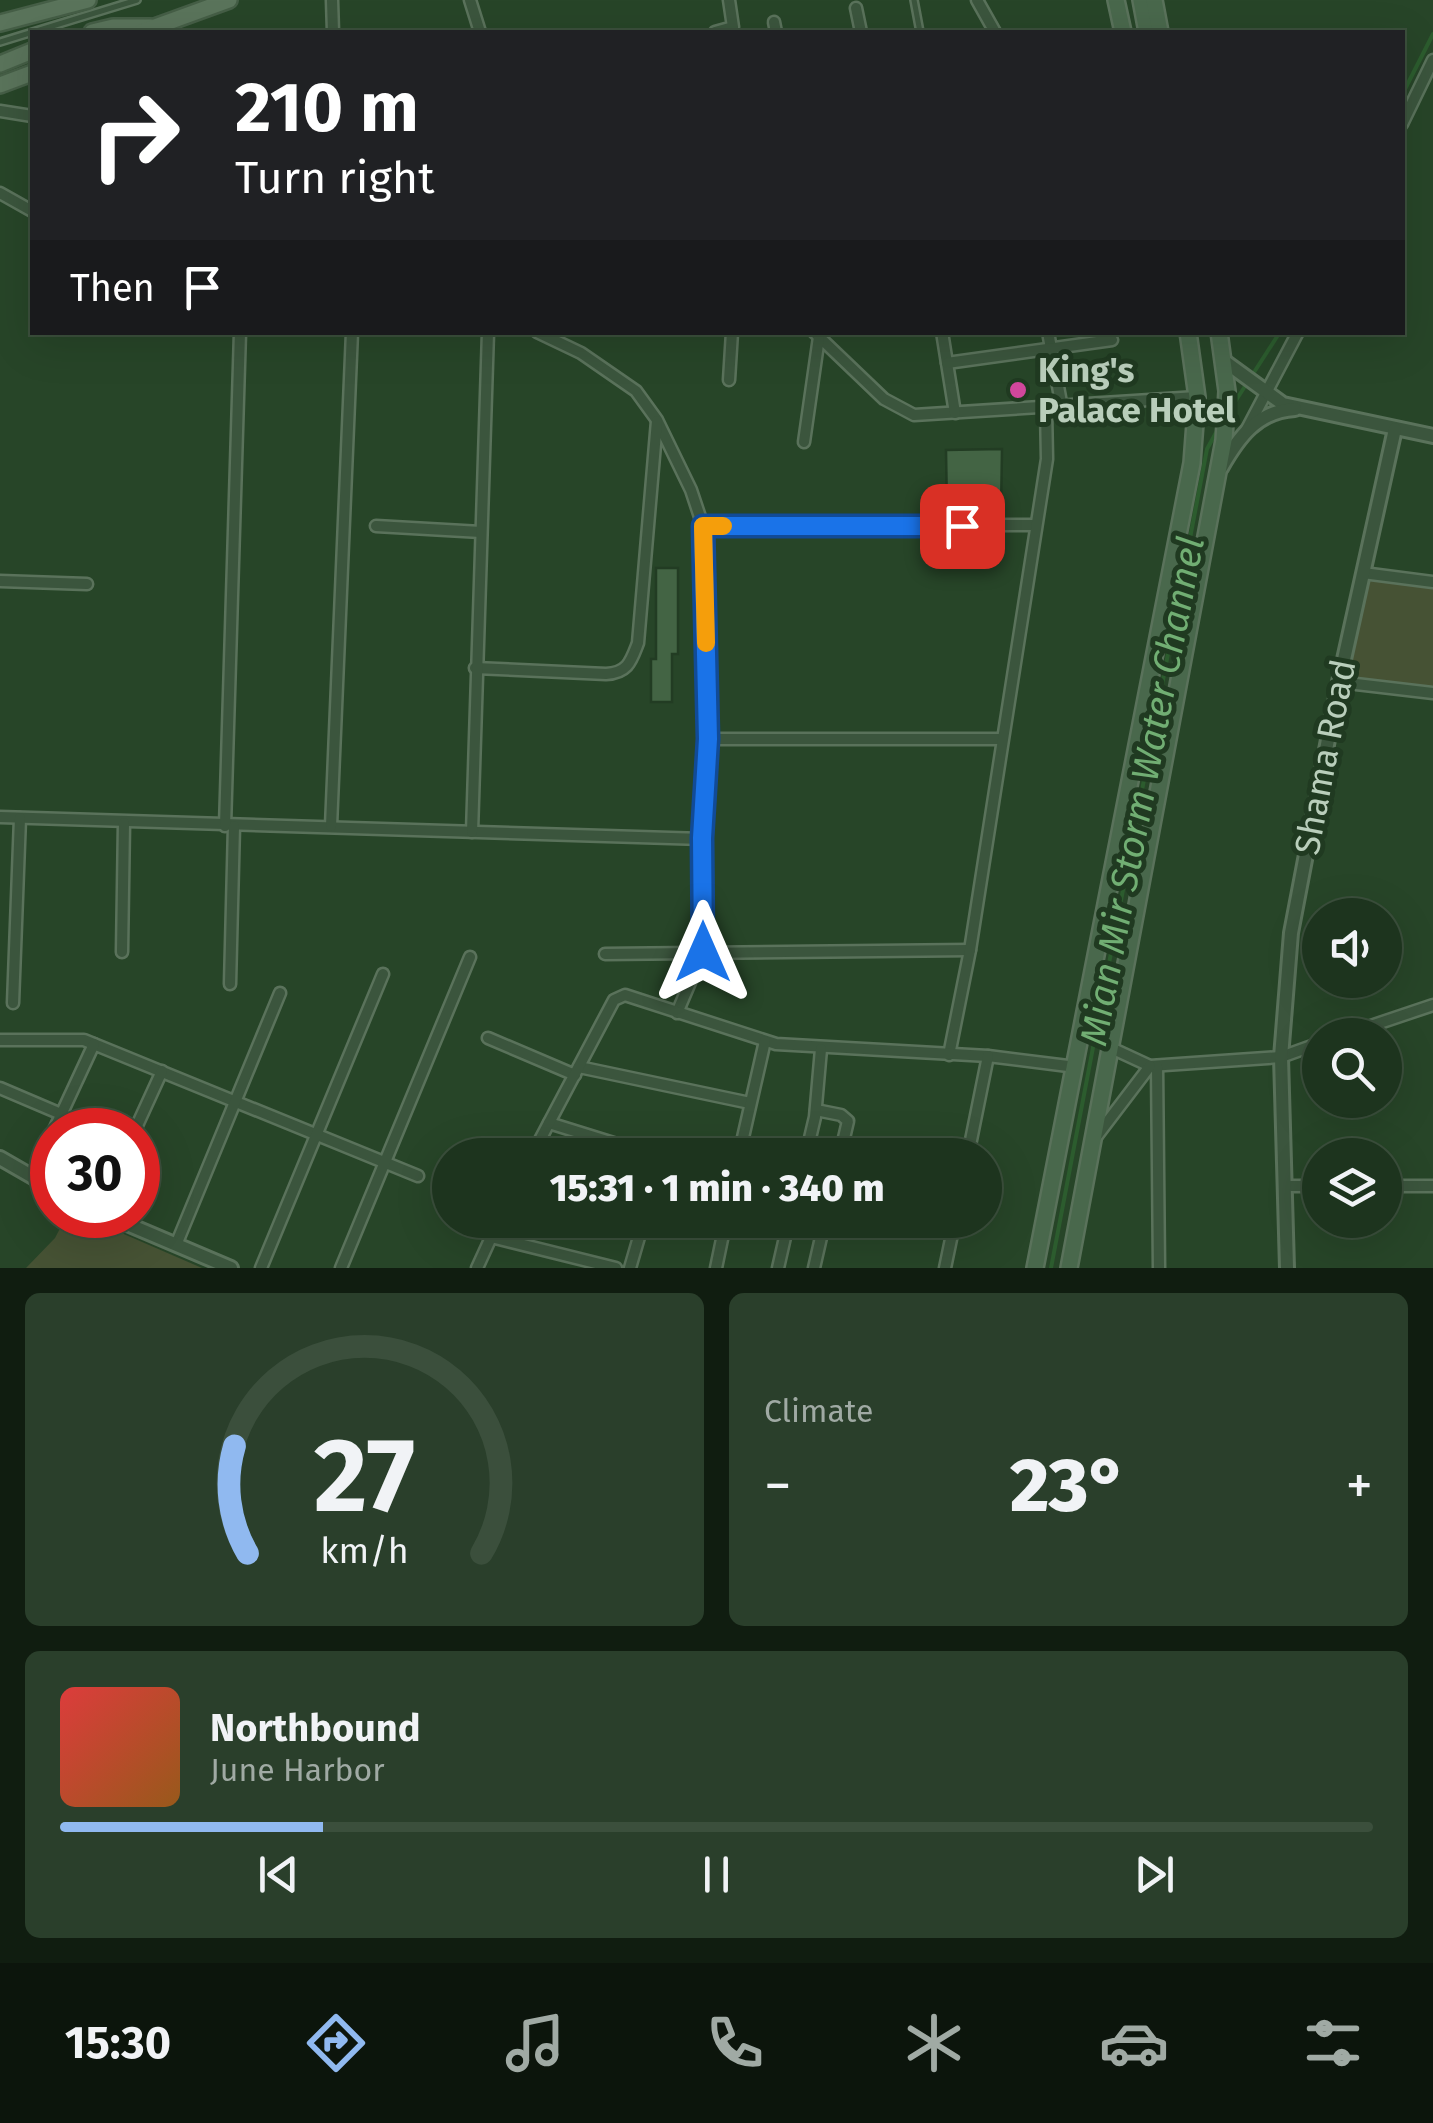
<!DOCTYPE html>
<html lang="en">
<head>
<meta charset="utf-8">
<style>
  :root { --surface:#1d341e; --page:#2a3f2b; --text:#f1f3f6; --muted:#a0aaa4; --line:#3b4f3c; --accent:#90b9f0 }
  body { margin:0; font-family:"Fira Sans",sans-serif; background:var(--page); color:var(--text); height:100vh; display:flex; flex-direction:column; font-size:38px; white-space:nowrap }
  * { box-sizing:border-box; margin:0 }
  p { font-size:32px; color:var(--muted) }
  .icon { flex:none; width:55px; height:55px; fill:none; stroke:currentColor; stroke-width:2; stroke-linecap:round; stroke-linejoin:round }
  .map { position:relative; height:1268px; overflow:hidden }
  .details { display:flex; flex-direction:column; gap:25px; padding:25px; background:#101d10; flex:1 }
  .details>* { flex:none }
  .banner { position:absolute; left:30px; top:30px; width:1375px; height:305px; border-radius:0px; box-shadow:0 10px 40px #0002,0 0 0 2px var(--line); background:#202124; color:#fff; overflow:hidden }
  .controls { position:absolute; left:1302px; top:898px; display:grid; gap:20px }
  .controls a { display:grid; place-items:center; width:100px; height:100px; border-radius:50%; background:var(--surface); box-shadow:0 10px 40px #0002,0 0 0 2px var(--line); font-size:50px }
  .speed { position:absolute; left:30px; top:1108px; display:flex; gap:20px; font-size:50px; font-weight:700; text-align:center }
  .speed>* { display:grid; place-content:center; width:130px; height:130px; border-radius:50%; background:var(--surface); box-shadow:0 10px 40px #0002,0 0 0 2px var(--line); line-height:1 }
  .speed .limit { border:15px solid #d22; background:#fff; color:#111 }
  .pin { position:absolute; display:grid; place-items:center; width:85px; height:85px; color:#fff; margin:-42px; border-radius:20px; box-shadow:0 5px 15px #0006 }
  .me { position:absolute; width:110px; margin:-55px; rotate:0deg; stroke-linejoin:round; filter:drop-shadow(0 0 8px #0008) }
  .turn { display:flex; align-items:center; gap:35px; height:210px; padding:0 40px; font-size:45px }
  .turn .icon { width:130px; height:130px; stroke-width:2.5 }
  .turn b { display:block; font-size:70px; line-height:85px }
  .then { display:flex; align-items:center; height:95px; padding:0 40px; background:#0003; gap:20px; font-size:38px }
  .big { font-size:75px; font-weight:800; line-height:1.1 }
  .details .tile { flex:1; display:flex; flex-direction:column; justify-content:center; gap:15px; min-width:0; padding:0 35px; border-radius:15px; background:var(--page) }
  .details .dial { align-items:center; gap:0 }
  .dial svg { height:260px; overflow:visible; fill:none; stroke:var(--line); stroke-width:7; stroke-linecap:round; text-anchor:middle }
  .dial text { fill:var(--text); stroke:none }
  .song { display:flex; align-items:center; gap:30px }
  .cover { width:120px; height:120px; border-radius:15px; background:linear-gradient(135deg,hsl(0 70% 55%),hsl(30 70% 35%)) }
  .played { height:10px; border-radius:5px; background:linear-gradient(90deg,var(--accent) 20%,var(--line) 20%) }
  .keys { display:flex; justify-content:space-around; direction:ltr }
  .heat { display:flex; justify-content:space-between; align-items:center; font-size:55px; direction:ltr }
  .details .tiles { flex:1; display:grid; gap:25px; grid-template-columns:1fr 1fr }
  .tile:last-child { grid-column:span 2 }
  .trip { position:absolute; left:432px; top:1138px; width:570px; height:100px; border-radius:50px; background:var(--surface); box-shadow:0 10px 40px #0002,0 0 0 2px var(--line); font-weight:800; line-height:100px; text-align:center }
  .dock { display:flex; height:160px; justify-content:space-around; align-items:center; background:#0c150c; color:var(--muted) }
  .dock .icon { width:70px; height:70px }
  .dock .active { color:var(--accent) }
  .dock b { font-size:45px; color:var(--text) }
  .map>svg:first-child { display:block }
  .green { fill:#465234 }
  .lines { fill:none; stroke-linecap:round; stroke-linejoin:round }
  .stream { stroke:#2c5c2e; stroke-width:4 }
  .building { fill:#436444; stroke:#223c23; stroke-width:2.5 }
  .service-casing { stroke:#5a725b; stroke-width:10 }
  .minor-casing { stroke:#5a725b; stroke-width:15 }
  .tertiary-casing { stroke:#5a725b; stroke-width:18 }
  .secondary-casing { stroke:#5a725b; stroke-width:20 }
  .primary-casing { stroke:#455e46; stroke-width:20 }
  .service { stroke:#3b553d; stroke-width:5 }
  .minor { stroke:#3b553d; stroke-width:10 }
  .tertiary { stroke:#3b553d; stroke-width:12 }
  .secondary { stroke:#49684c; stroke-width:15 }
  .primary { stroke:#5a745b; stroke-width:15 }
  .route-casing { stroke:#114b97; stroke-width:25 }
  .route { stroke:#1a73e8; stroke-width:18 }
  .slow { stroke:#f59e0b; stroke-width:18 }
  .hotel-dot { fill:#d1479c; stroke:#203a21; stroke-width:4 }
  .labels { text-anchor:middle; stroke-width:10; stroke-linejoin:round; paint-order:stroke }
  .poi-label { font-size:35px; font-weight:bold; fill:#b9cebb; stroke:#203a21; text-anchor:start }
  .street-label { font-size:35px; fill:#b9cebb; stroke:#203a21 }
  .water-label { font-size:38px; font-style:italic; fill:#71ae73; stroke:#203a21 }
</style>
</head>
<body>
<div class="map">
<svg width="1433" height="1268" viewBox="0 0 1433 1268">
  <rect width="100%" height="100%" fill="#274528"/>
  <!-- green -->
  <g class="green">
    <polygon points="1363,573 1433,582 1433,693 1339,682"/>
    <polygon points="67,1215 80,1215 202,1268 26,1268 55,1238"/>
  </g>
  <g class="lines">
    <!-- stream -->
    <g class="stream">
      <polyline points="1402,95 1433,34"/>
      <polyline points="1231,408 1280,332"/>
      <polyline points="1051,1268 1207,449 1218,429"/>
    </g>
  </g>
  <!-- building -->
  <g class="building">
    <polygon points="1002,449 1001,512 947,511 946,450"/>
    <polygon points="656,568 678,568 678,654 672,654 672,702 651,702 651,659 656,659"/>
  </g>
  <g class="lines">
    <!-- service casing -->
    <g class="service-casing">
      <g id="service">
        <polyline points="914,0 920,32"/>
        <polyline points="0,42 137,0"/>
      </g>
    </g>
    <!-- minor casing -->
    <g class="minor-casing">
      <g id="minor">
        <polyline points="332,0 333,32"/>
        <polyline points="470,0 480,32"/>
        <polyline points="977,0 995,32"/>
        <polyline points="856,8 861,32"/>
        <polyline points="774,22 776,32"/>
        <polyline points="715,32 733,27 729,0"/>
        <polyline points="0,111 32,116"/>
        <polyline points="1402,124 1433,60"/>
        <polyline points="0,193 32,211"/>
        <polyline points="537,332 581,353 636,391 657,420 691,490 703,526 708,739 703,839 703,952 677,1013"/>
        <polyline points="814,332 884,399 914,415 1197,397"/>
        <polyline points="942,332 955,413"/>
        <polyline points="1048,332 1062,408"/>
        <polyline points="947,363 1112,340"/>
        <polyline points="729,380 732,332"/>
        <polyline points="1247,429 1298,332"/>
        <polyline points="804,442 819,337"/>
        <polyline points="376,526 481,532"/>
        <polyline points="703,526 1035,525"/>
        <polyline points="1363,573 1433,582"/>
        <polyline points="0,581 87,584"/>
        <path d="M475,668L606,674C628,673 631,661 638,643L657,421"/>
        <polyline points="1339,682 1433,693"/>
        <polyline points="708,739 1002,739"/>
        <polyline points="0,817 703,839"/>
        <polyline points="225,826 240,332"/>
        <polyline points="331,826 352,332"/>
        <polyline points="472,832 488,332"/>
        <polyline points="122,952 124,823"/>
        <polyline points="605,954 970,950"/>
        <polyline points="230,984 234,826"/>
        <polyline points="13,1003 20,818"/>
        <polyline points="1344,1035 1433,1005"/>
        <polyline points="488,1038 575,1075"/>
        <polyline points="0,1040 84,1040 418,1176"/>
        <polyline points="1109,1047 1150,1066 1281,1057 1320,1043"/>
        <polyline points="949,1055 970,950 1047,459 1046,409"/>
        <polyline points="1157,1066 1159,1268"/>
        <polyline points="579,1067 750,1103"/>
        <polyline points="0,1088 61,1114"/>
        <polyline points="816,1110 841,1115 848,1121 840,1155"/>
        <polyline points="549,1123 652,1155"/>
        <polyline points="54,1130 94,1044"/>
        <polyline points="135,1130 162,1071"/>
        <polyline points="1096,1137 1150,1066"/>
        <polyline points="532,1155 614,1000 625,995 776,1044 988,1056 1076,1067"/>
        <polyline points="739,1155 765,1041"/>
        <polyline points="806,1155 815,1117 821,1049"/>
        <polyline points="968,1155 988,1056"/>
        <polyline points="32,1177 52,1133"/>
        <polyline points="1285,1186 1320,1186"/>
        <polyline points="1385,1186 1433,1186"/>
        <polyline points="491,1237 616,1268"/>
        <polyline points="176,1245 280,993"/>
        <polyline points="261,1268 383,974"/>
        <polyline points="341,1268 470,957"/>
        <polyline points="477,1268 499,1220"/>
        <polyline points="630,1268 644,1220"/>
        <polyline points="716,1268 726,1220"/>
        <polyline points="778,1268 789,1220"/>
        <polyline points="814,1268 825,1220"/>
        <polyline points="945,1268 955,1220"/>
      </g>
    </g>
    <!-- tertiary casing -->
    <g class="tertiary-casing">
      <g id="tertiary">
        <polyline points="1224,361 1283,404 1433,436"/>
        <path d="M1221,468C1238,438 1257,411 1295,409"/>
        <polyline points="0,1158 52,1188"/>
        <polyline points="106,1215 231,1268"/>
        <polyline points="1287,1268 1281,1057 1291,933 1339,682 1395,429"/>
      </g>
    </g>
    <!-- secondary casing -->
    <g class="secondary-casing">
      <g id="secondary">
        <polyline points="1116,0 1123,32"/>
        <polyline points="1141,0 1147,32"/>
        <polyline points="1154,0 1160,32"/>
        <polyline points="1035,1268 1192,463 1197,397 1188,332"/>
        <polyline points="1069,1268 1224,440 1227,391 1219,332"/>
      </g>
    </g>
    <!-- primary casing -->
    <g class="primary-casing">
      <g id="primary">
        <polyline points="0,23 88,0"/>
        <polyline points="92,32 113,27 151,27"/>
        <polyline points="141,32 229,0"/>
        <polyline points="0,64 32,51"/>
        <polyline points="0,85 32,73"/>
      </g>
    </g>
    <!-- service -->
    <use href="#service" class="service"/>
    <!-- minor -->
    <use href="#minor" class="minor"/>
    <!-- tertiary -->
    <use href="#tertiary" class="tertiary"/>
    <!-- secondary -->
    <use href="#secondary" class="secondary"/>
    <!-- primary -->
    <use href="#primary" class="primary"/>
  </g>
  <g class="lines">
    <!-- route casing -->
    <g class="route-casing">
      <polyline id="route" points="703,952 702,838 708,739 703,526 962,526"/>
    </g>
    <!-- route -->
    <use href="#route" class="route"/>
    <!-- slow -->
    <polyline class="slow" points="706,643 703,526 723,526"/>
  </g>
  <!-- markers -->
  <circle class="hotel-dot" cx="1018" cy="390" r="10"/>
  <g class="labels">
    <!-- poi labels -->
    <g class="poi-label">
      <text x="1038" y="382">King's<tspan x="1038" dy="40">Palace Hotel</tspan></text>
    </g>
    <!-- street labels -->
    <g class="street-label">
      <text transform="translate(1325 757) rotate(-79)" y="12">Shama Road</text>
    </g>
    <!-- water labels -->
    <g class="water-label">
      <text transform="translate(1142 791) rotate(-79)" y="13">Mian Mir Storm Water Channel</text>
    </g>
  </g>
</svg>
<div class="controls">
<a><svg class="icon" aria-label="sound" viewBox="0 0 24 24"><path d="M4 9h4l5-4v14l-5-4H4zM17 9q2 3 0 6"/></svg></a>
<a><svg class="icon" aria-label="search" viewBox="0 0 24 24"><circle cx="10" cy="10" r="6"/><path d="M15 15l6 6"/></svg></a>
<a><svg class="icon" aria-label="layers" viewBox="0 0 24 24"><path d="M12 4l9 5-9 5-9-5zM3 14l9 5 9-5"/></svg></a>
</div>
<div class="speed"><div class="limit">30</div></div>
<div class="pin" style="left:962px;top:526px;background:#d93025"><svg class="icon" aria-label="arrive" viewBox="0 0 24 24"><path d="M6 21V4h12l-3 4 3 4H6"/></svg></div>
<svg class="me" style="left:703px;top:952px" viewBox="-20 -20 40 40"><path d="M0-17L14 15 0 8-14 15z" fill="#1a73e8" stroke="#fff" stroke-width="4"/></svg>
<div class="trip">15:31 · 1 min · 340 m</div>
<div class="banner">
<div class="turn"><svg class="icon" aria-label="right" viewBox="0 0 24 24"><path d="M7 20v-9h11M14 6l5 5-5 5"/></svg><div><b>210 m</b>Turn right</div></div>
<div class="then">Then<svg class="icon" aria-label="arrive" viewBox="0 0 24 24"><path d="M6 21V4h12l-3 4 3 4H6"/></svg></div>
</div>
</div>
<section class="details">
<div class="tiles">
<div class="tile dial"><svg viewBox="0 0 100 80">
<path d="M14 69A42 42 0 1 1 86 69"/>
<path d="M14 69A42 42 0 0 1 10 36" stroke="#90b9f0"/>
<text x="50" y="56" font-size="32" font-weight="700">27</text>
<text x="50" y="72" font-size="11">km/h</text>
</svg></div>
<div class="tile"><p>Climate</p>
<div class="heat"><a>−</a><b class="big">23°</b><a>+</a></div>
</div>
<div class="tile">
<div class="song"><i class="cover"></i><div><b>Northbound</b><p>June Harbor</p></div></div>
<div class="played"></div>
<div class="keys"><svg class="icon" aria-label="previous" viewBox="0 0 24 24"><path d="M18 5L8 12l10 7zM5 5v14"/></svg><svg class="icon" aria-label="pause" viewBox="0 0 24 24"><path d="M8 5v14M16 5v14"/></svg><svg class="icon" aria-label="next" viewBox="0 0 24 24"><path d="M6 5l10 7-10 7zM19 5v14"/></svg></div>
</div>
</div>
</section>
<nav class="dock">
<b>15:30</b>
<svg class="icon active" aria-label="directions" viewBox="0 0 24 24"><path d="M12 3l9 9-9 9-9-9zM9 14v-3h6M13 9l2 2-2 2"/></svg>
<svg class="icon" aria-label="music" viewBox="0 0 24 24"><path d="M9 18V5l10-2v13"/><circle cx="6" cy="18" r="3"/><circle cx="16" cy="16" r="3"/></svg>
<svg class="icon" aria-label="phone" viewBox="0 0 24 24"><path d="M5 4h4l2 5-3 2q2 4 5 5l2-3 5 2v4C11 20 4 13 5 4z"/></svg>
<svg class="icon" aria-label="climate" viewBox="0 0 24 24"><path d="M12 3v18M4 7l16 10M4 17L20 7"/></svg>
<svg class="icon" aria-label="car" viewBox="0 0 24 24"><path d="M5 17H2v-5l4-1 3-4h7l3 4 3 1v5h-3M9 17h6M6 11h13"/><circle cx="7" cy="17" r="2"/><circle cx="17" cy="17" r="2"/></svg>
<svg class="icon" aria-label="filters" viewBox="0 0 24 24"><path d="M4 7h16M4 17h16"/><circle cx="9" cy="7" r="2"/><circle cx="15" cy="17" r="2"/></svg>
</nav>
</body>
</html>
